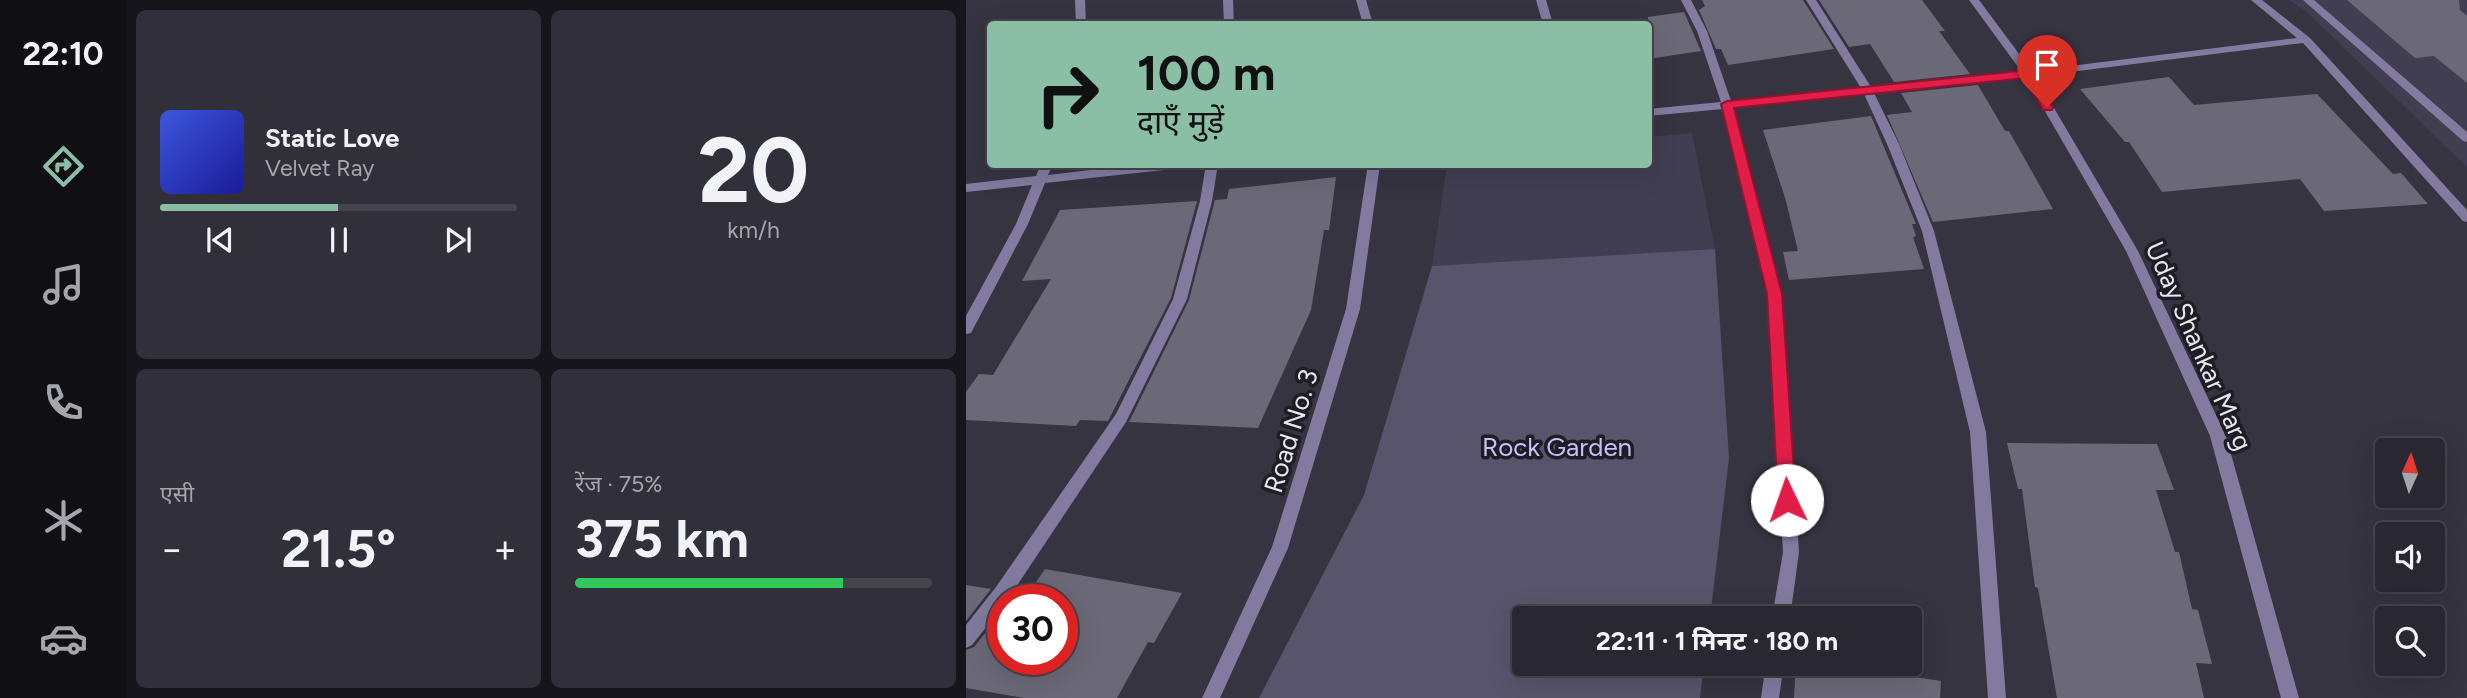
<!DOCTYPE html>
<html lang="hi">
<head>
<meta charset="utf-8">
<style>
  :root { --surface:#292732; --page:#312f3a; --text:#f1f3f6; --muted:#a5a5ac; --line:#45444d; --accent:#8abfa5 }
  body { margin:0; font-family:Figtree,"Noto Sans Devanagari",sans-serif; background:var(--page); color:var(--text); height:100vh; display:flex; flex-direction:column; font-size:26px; white-space:nowrap }
  * { box-sizing:border-box; margin:0 }
  p { font-size:23px; color:var(--muted) }
  .icon { flex:none; width:38px; height:38px; fill:none; stroke:currentColor; stroke-width:2; stroke-linecap:round; stroke-linejoin:round }
  .map { position:relative; flex:1; overflow:hidden }
  .drawer { display:flex; flex-direction:column; gap:10px; padding:10px; background:#17151c; width:840px }
  .drawer>* { flex:none }
  .hud { position:absolute; left:21px; top:21px; width:665px; height:147px; border-radius:7px; box-shadow:0 7px 28px #0002,0 0 0 2px var(--line); background:#8abfa5; color:#111; overflow:hidden }
  .needle { width:46px; rotate:3deg }
  .fabs { position:absolute; left:1409px; top:438px; display:grid; gap:14px }
  .fabs a { display:grid; place-items:center; width:70px; height:70px; border-radius:7px; background:var(--surface); box-shadow:0 7px 28px #0002,0 0 0 2px var(--line); font-size:35px }
  .speed { position:absolute; left:21px; top:584px; display:flex; gap:14px; font-size:35px; font-weight:700; text-align:center }
  .speed>* { display:grid; place-content:center; width:91px; height:91px; border-radius:50%; background:var(--surface); box-shadow:0 7px 28px #0002,0 0 0 2px var(--line); line-height:1 }
  .speed .limit { border:10px solid #d22; background:#fff; color:#111 }
  .pin { position:absolute; display:grid; place-items:center; width:60px; height:60px; color:#fff; margin:-72px -30px; border-radius:50% 50% 50% 0; rotate:-45deg; box-shadow:0 0 7px #0007 }
  .pin .icon { rotate:45deg }
  .me { position:absolute; width:77px; margin:-38px; rotate:357deg; stroke-linejoin:round; filter:drop-shadow(0 0 5px #0008) }
  .turn { display:flex; align-items:center; gap:24px; height:147px; padding:0 35px; font-size:32px }
  .turn .icon { width:91px; height:91px; stroke-width:2.5 }
  .turn b { display:block; font-size:49px; line-height:60px }
  .big { font-size:52px; font-weight:700; line-height:1.1 }
  .drawer .widget { flex:1; display:flex; flex-direction:column; justify-content:center; gap:10px; min-width:0; padding:0 24px; border-radius:10px; background:var(--page) }
  .drawer .dial { align-items:center; gap:0 }
  .dial b { font-size:91px; line-height:1 }
  .song { display:flex; align-items:center; gap:21px }
  .cover { width:84px; height:84px; border-radius:10px; background:linear-gradient(135deg,hsl(230 70% 55%),hsl(240 70% 35%)) }
  .played { height:7px; border-radius:4px; background:linear-gradient(90deg,var(--accent) 50%,var(--line) 50%) }
  .keys { display:flex; justify-content:space-around; direction:ltr }
  .heat { display:flex; justify-content:space-between; align-items:center; font-size:38px; direction:ltr }
  .charge { height:10px; border-radius:5px; background:linear-gradient(90deg,#34c759 75%,var(--line) 0) }
  .drawer .tiles { flex:1; display:grid; gap:10px; grid-template-columns:repeat(2,1fr) }
  .trip { position:absolute; left:546px; top:606px; width:410px; height:70px; border-radius:7px; background:var(--surface); box-shadow:0 7px 28px #0002,0 0 0 2px var(--line); font-weight:700; line-height:70px; text-align:center }
  main { display:flex; flex:1; min-height:0 }
  .tabs { display:flex; flex-direction:column; width:126px; justify-content:space-around; align-items:center; background:#101014; color:var(--muted) }
  .tabs .icon { width:49px; height:49px }
  .tabs .selected { color:var(--accent) }
  .tabs b { font-size:32px; color:var(--text) }
  .map>svg:first-child { display:block }
  .built { fill:#413e52 }
  .green { fill:#58546b }
  .building { fill:#6b6978 }
  .lines { fill:none; stroke-linecap:round; stroke-linejoin:round }
  .service { fill:#827b9f; fill-rule:evenodd }
  .minor { fill:#827b9f; fill-rule:evenodd }
  .tertiary { fill:#827b9f; fill-rule:evenodd }
  .route { fill:#e11d48; stroke:#92132f; stroke-width:2 }
  .labels { text-anchor:middle; stroke-width:7; stroke-linejoin:round; paint-order:stroke }
  .street-label { font-size:26px; fill:#e8e6f0; stroke:#1e1d23 }
  .park-label { font-size:26px; fill:#cabdfe; stroke:#1e1d23 }
</style>
</head>
<body>
<main>
<nav class="tabs">
<b>22:10</b>
<svg class="icon selected" aria-label="directions" viewBox="0 0 24 24"><path d="M12 3l9 9-9 9-9-9zM9 14v-3h6M13 9l2 2-2 2"/></svg>
<svg class="icon" aria-label="music" viewBox="0 0 24 24"><path d="M9 18V5l10-2v13"/><circle cx="6" cy="18" r="3"/><circle cx="16" cy="16" r="3"/></svg>
<svg class="icon" aria-label="phone" viewBox="0 0 24 24"><path d="M5 4h4l2 5-3 2q2 4 5 5l2-3 5 2v4C11 20 4 13 5 4z"/></svg>
<svg class="icon" aria-label="climate" viewBox="0 0 24 24"><path d="M12 3v18M4 7l16 10M4 17L20 7"/></svg>
<svg class="icon" aria-label="car" viewBox="0 0 24 24"><path d="M5 17H2v-5l4-1 3-4h7l3 4 3 1v5h-3M9 17h6M6 11h13"/><circle cx="7" cy="17" r="2"/><circle cx="17" cy="17" r="2"/></svg>
</nav>
<section class="drawer">
<div class="tiles">
<div class="widget">
<div class="song"><i class="cover"></i><div><b>Static Love</b><p>Velvet Ray</p></div></div>
<div class="played"></div>
<div class="keys"><svg class="icon" aria-label="previous" viewBox="0 0 24 24"><path d="M18 5L8 12l10 7zM5 5v14"/></svg><svg class="icon" aria-label="pause" viewBox="0 0 24 24"><path d="M8 5v14M16 5v14"/></svg><svg class="icon" aria-label="next" viewBox="0 0 24 24"><path d="M6 5l10 7-10 7zM19 5v14"/></svg></div>
</div>
<div class="widget dial"><b>20</b><p>km/h</p></div>
<div class="widget"><p>एसी</p>
<div class="heat"><a>−</a><b class="big">21.5°</b><a>+</a></div>
</div>
<div class="widget"><p>रेंज · 75%</p><b class="big">375 km</b><div class="charge"></div></div>
</div>
</section>
<div class="map">
<svg width="1501" height="698" viewBox="0 0 1501 698">
  <rect width="100%" height="100%" fill="#373442"/>
  <!-- built -->
  <g class="built">
    <polygon points="1323,0 1501,0 1501,167 1341,12"/>
    <polygon points="726,133 749,249 466,266 481,165 682,164 683,137"/>
  </g>
  <!-- green -->
  <polygon class="green" points="749,249 763,458 744,618 558,618 558,663 738,663 734,698 293,698 398,495 466,266"/>
  <!-- building -->
  <g class="building">
    <polygon points="736,0 837,0 868,49 762,65 755,49 750,49 733,10 739,6"/>
    <polygon points="853,0 956,0 979,31 973,31 1004,74 928,82 904,44 883,47"/>
    <polygon points="1381,0 1493,0 1494,10 1501,16 1501,83 1468,56 1449,58"/>
    <polygon points="718,12 735,51 682,59 682,17"/>
    <polygon points="1203,77 1228,105 1351,94 1427,174 1435,173 1462,204 1358,211 1334,179 1196,192 1163,142 1159,142 1114,89"/>
    <polygon points="1012,85 1039,131 1043,131 1087,209 967,222 921,115 946,112 935,93"/>
    <polygon points="905,116 950,224 946,224 950,236 947,237 958,269 823,280 817,252 832,251 820,201 797,130"/>
    <polygon points="370,177 363,230 358,230 345,310 292,428 163,422 223,300 249,200 261,199 263,189"/>
    <polygon points="231,201 205,298 142,421 114,420 110,426 0,420 0,392 13,374 27,375 85,279 56,281 94,210"/>
    <polygon points="1041,443 1191,444 1208,490 1190,490 1209,552 1213,552 1226,609 1232,610 1246,664 1230,663 1238,698 1091,698 1072,588 1069,587 1056,489 1052,489"/>
    <polygon points="79,569 216,593 188,643 182,642 151,698 58,698 0,688 0,650 8,647 37,611 37,660 96,660 96,600 58,600"/>
    <polygon points="0,585 25,589 0,621"/>
    <polygon points="830,663 856,663 975,681 974,698 828,698"/>
  </g>
  <g class="lines">
    <!-- service -->
    <polygon class="service" points="1337,0 1348,0 1501,132 1501,142 1497,141"/>
    <!-- minor -->
    <g class="minor">
      <polygon points="109,0 119,0 120,24 110,24"/>
      <polygon points="257,0 267,0 268,24 258,24"/>
      <polygon points="390,0 400,0 407,24 397,24"/>
      <polygon points="570,0 580,0 587,24 577,24"/>
      <polygon points="715,0 725,0 741,31 765,101 895,88 840,0 850,0 905,87 1063,71 1331,38 1285,0 1296,0 1344,38 1501,210 1501,222 1497,221 1337,43 1063,77 908,93 933,144 968,231 1020,432 1040,698 1022,698 1004,432 956,231 921,144 898,94 767,108 816,294 833,552 824,618 806,618 817,552 802,294 757,109 682,116 682,109 755,102 731,31"/>
      <polygon points="75,164 87,164 82,175 176,164 222,164 216,168 79,183 62,224 5,333 0,334 0,316 50,224 66,185 0,192 0,184 70,176"/>
      <polygon points="240,164 252,164 246,201 221,299 160,422 42,599 37,600 37,606 6,645 0,648 0,625 30,587 150,414 207,299 234,201"/>
      <polygon points="402,164 414,164 394,309 322,548 254,698 236,698 306,547 380,309"/>
      <polygon points="800,663 818,663 813,698 795,698"/>
    </g>
    <!-- tertiary -->
    <polygon class="tertiary" points="1003,0 1013,0 1068,74 1172,251 1260,436 1333,698 1315,698 1244,436 1160,251 1058,75"/>
  </g>
  <!-- route -->
  <polygon class="route" points="1063,70 1069,74 1087,107 1086,110 1077,110 1059,78 768,108 816,294 830,500 828,506 821,508 815,506 812,500 801,294 755,104 761,101"/>
  <g class="labels">
    <!-- street labels -->
    <g class="street-label">
      <text transform="translate(1233 346) rotate(66)" y="9">Uday Shankar Marg</text>
      <text transform="translate(325 431) rotate(-73)" y="9">Road No. 3</text>
    </g>
    <!-- park labels -->
    <g class="park-label">
      <text x="591" y="456">Rock Garden</text>
    </g>
  </g>
</svg>
<div class="fabs">
<a><svg class="needle" viewBox="-14 -14 28 28"><path d="M0-13l5 13h-10z" fill="#e53935"/><path d="M0 13l5-13h-10z" fill="#a5a5ac"/></svg></a>
<a><svg class="icon" aria-label="sound" viewBox="0 0 24 24"><path d="M4 9h4l5-4v14l-5-4H4zM17 9q2 3 0 6"/></svg></a>
<a><svg class="icon" aria-label="search" viewBox="0 0 24 24"><circle cx="10" cy="10" r="6"/><path d="M15 15l6 6"/></svg></a>
</div>
<div class="speed"><div class="limit">30</div></div>
<div class="pin" style="left:1081px;top:107px;background:#d93025"><svg class="icon" aria-label="arrive" viewBox="0 0 24 24"><path d="M6 21V4h12l-3 4 3 4H6"/></svg></div>
<svg class="me" style="left:821px;top:500px" viewBox="-20 -20 40 40"><circle r="19" fill="#fff"/><path d="M0-13L10 11 0 6-10 11z" fill="#e11d48"/></svg>
<div class="trip">22:11 · 1 मिनट · 180 m</div>
<div class="hud">
<div class="turn"><svg class="icon" aria-label="right" viewBox="0 0 24 24"><path d="M7 20v-9h11M14 6l5 5-5 5"/></svg><div><b>100 m</b>दाएँ मुड़ें</div></div>
</div>
</div>
</main>
</body>
</html>
